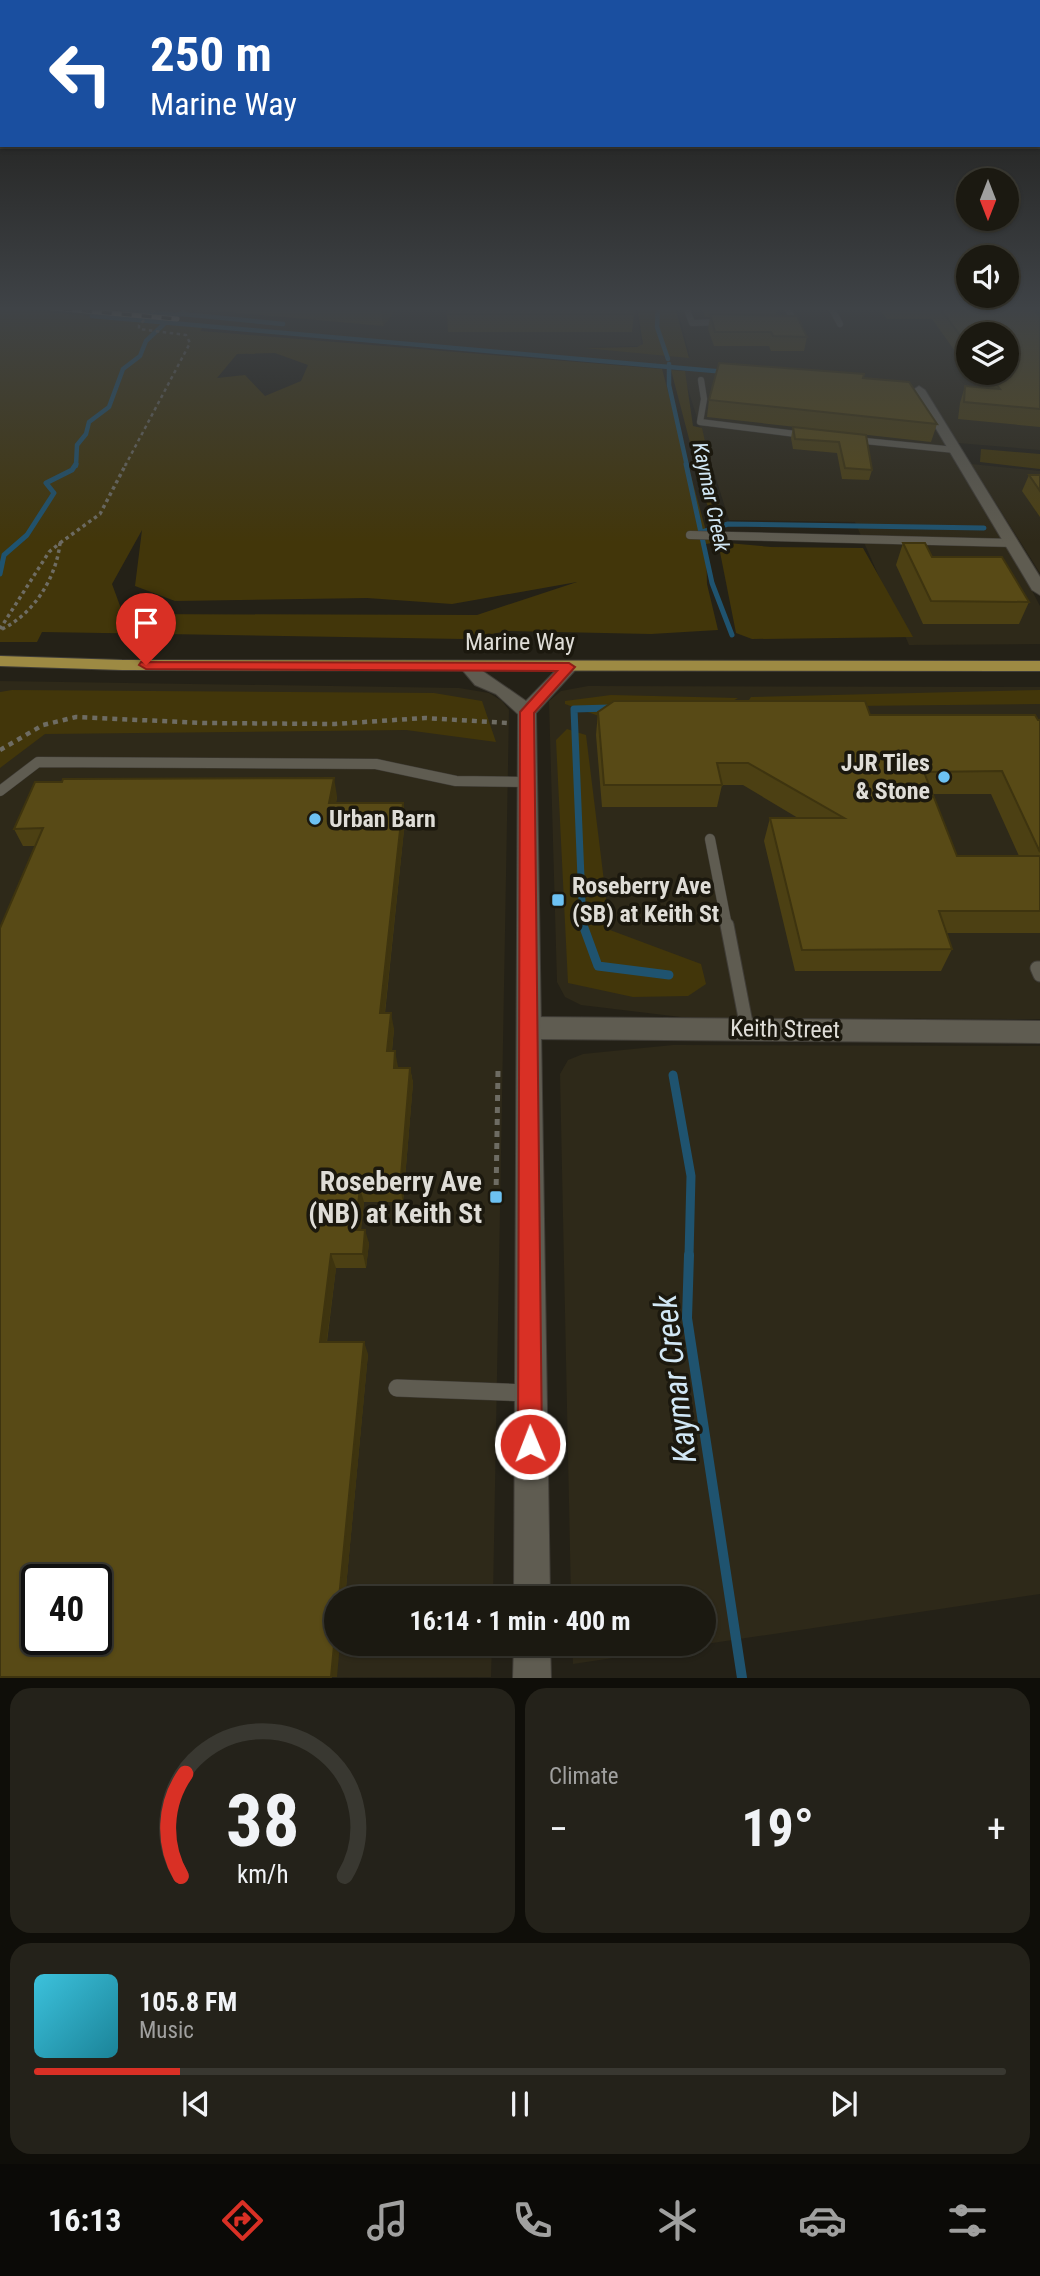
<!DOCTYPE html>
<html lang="en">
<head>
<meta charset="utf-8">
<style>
  :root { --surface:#1b1911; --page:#24221a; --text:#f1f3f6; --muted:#a0a09f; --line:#393831; --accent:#d93025 }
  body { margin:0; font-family:"Roboto Condensed",sans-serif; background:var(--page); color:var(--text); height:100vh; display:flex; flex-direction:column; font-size:26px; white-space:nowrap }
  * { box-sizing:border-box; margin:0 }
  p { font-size:23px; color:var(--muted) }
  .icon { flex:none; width:38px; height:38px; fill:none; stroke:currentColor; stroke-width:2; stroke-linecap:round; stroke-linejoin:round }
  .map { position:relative; height:1678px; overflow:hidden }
  .panel { display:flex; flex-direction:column; gap:10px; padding:10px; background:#0f0e09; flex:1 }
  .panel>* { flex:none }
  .hud { position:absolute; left:0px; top:0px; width:1041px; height:147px; box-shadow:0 2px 5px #0004,0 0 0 2px var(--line); background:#1a4fa0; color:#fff; overflow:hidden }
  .needle { width:46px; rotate:180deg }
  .tools { position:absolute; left:956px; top:168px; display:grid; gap:14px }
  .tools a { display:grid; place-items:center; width:63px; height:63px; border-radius:50%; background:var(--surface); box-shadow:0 2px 5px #0004,0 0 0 2px var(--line); font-size:35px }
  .speed { position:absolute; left:21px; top:1564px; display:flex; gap:14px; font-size:35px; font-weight:700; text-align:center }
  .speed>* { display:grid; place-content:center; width:91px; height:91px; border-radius:50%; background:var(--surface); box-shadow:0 2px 5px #0004,0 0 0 2px var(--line); line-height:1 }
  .speed .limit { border:4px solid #111; border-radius:10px; background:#fff; color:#111 }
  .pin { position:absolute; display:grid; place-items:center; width:60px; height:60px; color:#fff; margin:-72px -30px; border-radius:50% 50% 50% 0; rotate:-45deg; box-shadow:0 0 7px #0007 }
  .pin .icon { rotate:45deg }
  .me { position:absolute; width:77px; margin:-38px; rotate:359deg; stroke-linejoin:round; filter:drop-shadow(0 0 5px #0008) }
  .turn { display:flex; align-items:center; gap:24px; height:147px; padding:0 35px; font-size:32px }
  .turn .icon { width:91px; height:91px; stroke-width:2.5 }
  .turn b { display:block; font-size:49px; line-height:60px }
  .big { font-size:52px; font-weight:700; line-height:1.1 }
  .panel .card { flex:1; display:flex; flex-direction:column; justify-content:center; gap:10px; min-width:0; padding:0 24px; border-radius:21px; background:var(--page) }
  .panel .dial { align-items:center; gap:0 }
  .dial svg { height:182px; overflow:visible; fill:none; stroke:var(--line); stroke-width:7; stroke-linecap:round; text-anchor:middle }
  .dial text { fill:var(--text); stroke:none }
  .song { display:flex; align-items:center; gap:21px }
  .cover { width:84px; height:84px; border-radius:10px; background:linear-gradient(135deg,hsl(190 70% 55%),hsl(190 70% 35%)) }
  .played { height:7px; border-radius:4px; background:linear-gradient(90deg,var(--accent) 15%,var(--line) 15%) }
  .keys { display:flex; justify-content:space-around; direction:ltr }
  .heat { display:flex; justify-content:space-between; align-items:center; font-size:38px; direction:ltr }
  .panel .tiles { flex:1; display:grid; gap:10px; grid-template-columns:1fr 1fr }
  .card:last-child { grid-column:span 2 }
  .trip { position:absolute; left:324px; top:1586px; width:392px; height:70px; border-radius:35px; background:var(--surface); box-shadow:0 2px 5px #0004,0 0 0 2px var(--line); font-weight:700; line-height:70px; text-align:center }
  .tabs { display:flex; height:112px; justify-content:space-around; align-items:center; background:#0b0a07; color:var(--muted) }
  .tabs .icon { width:49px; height:49px }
  .tabs .current { color:var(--accent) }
  .tabs b { font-size:32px; color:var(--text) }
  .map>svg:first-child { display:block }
  .built { fill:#2e2919; fill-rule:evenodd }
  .green { fill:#42360a; fill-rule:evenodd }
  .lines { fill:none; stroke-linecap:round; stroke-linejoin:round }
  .stream-far4 { stroke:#1f536f; stroke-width:4.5 }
  .stream-far3 { stroke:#1f536f; stroke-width:5 }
  .stream-far2 { stroke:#1f536f; stroke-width:7 }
  .stream-far1 { stroke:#1f536f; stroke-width:9 }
  .stream { stroke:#1f536f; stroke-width:10 }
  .lane-far4-casing { stroke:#403d37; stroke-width:7 }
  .lane-far3-casing { stroke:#403d37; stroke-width:9 }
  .lane-far2-casing { stroke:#403d37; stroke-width:11 }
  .lane-far1-casing { stroke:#403d37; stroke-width:15 }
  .lane-casing { stroke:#403d37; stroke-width:18 }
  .street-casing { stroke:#403d37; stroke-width:2 }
  .secondary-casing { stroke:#403d37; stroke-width:2 }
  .primary-casing { stroke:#403d37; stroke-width:2 }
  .path-far3 { stroke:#6e6c63; stroke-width:2.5; stroke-dasharray:3.5 3.5; stroke-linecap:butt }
  .path-far2 { stroke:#6e6c63; stroke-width:3.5; stroke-dasharray:3.5 3.5; stroke-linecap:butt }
  .path-far1 { stroke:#6e6c63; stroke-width:4.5; stroke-dasharray:5 5; stroke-linecap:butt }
  .path { stroke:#6e6c63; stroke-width:5; stroke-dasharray:6 6; stroke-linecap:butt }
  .lane-far4 { stroke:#5f5c51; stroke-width:6 }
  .lane-far3 { stroke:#5f5c51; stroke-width:8 }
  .lane-far2 { stroke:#5f5c51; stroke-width:10 }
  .lane-far1 { stroke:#5f5c51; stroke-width:13 }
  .lane { stroke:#5f5c51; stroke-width:17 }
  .street { fill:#5f5c51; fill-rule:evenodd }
  .secondary { fill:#5f5c51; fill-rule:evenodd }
  .primary { fill:#9d8a43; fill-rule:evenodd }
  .rail-casing { stroke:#a19f97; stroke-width:5 }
  .rail { stroke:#1b180e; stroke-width:3.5; stroke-dasharray:10; stroke-linecap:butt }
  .wall { fill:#4c4013; fill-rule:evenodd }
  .shaded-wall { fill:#3e340f }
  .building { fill:#584a16; stroke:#3e340f; stroke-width:2; fill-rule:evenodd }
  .route { fill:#d93025; stroke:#8d1f18; stroke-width:2 }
  .poi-dot { fill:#6dc2f3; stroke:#1b180e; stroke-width:2.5 }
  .labels { text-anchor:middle; stroke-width:7; stroke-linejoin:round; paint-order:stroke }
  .far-water-label { font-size:21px; font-style:italic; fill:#d1e7f5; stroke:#1b180e }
  .street-label { font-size:24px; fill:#dfddd7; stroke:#1b180e }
  .poi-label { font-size:24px; font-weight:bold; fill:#dfddd7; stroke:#1b180e; text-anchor:start }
  .near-poi-label { font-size:28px; font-weight:bold; fill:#dfddd7; stroke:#1b180e; text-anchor:end }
  .near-water-label { font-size:32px; font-style:italic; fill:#d1e7f5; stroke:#1b180e }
</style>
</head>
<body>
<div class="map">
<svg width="1040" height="1678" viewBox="0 0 1040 1678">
  <rect width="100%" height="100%" fill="#242117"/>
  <!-- built -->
  <g class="built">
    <path d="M0,307H125L194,313L198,307H636L642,346L589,347L690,357L677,307H1040V450L958,443L925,389H913L1016,560L1040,606V644L909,645L855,522L729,520L682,370ZM968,334H1006V373H968Z"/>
    <polygon points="971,464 1040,471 1040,573"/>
    <path d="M0,681L459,688L489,693L502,701L509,710L493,1598H336V1643H492L491,1677L0,1678ZM37,1580H96V1640H37Z"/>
    <polygon points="588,686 1040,687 1040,1019 689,1018 581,1005 565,997 557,982 549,701 561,691"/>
    <polygon points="673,1045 1040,1046 1040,1594 573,1664 572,1643 704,1643 704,1598 571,1598 560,1074 568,1060 583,1054"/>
  </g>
  <!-- green -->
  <g class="green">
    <path d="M0,307L202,327L201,331L662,369L706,531L716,528L704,496L671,370L685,371L693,426L702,428L728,543L771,547L863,548L913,637L752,639L736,633L718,542L706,544L707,584L718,630L651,634L508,631L463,639L42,632L37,642H0ZM275,353L308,365L301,381L265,396L245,375L217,378L237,354ZM142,530L135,586L175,601L367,598L452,604L577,582L477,615L123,614L112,584Z"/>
    <polygon points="637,307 675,307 689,358 584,348 637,347 643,344"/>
    <polygon points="981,449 1040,454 1040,469 980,462"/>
    <polygon points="12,690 434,693 482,701 496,742 406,730 45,734 0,768 0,692"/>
    <polygon points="1040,690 1040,704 852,706 610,720 565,704 565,701 611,695 738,698 731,702 747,703 751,697"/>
    <polygon points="567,729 586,735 610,930 701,964 706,984 688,996 633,997 568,983 556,740"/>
  </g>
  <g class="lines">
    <!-- stream-far4 -->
    <g class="stream-far4">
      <polyline points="658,307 657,327 668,359"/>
      <polyline points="118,308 175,315 182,314 185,307"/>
      <polyline points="182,314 283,324"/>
      <polyline points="92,316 726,372"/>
      <polyline points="669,364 669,385 687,466"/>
      <polyline points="76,466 77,445 86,434 89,422 109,407 123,369 140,356 146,341 165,323"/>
    </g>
    <!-- stream-far3 -->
    <g class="stream-far3">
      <polyline points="686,464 712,583 732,635"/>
      <polyline points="702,532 728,524 984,528"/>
      <polyline points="0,574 4,555 27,535 54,493 46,483 72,470 76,464"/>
    </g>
    <!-- stream-far2 -->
    <polyline class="stream-far2" points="583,926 574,709 610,708"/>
    <!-- stream-far1 -->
    <g class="stream-far1">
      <polyline points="583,925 598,966 669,975"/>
      <polyline points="673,1075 691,1176 689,1256"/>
    </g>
    <!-- stream -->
    <polyline class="stream" points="689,1255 687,1318 742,1678"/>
    <!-- lane-far4 casing -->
    <g class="lane-far4-casing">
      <g id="lane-far4">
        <polyline points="686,307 692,323 722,322"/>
        <polyline points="787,307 794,322 787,322"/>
        <polyline points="831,307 840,324"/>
        <polyline points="701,380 704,399 700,422 804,435"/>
        <polyline points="855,440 955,450"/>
      </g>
    </g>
    <!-- lane-far3 casing -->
    <g class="lane-far3-casing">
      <polyline id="lane-far3" points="690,535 1013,543"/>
    </g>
    <!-- lane-far2 casing -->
    <g class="lane-far2-casing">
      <g id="lane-far2">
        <polyline points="0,791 38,762 376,764 456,781 526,782"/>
        <polyline points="710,839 727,926"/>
      </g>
    </g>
    <!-- lane-far1 casing -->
    <g class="lane-far1-casing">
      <g id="lane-far1">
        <polyline points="727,925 747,1028"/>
        <polyline points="1040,968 1037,968 1040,975"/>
      </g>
    </g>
    <!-- lane casing -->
    <g class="lane-casing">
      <polyline id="lane" points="397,1388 527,1393"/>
    </g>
    <!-- street casing -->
    <g class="street-casing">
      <g id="street">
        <polygon points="919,386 925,390 1040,577 1040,595 1032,590 913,390"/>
        <polygon points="529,1017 1040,1021 1040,1043 529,1039 520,1035 517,1028 520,1021"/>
      </g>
    </g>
    <!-- secondary casing -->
    <g class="secondary-casing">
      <g id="secondary">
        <polygon points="468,661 526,701 563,663 575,663 578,667 536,713 550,1598 514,1598 518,714 496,694 475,685 459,666"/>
        <polygon points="514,1643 550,1643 551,1678 513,1678"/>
      </g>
    </g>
    <!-- primary casing -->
    <g class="primary-casing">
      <polygon id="primary" points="0,656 122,660 1040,661 1040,671 122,670 0,666"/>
    </g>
    <!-- path-far3 -->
    <polyline class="path-far3" points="125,466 190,343 186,335 139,329 139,325 158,307"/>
    <!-- path-far2 -->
    <g class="path-far2">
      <polyline points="60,543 100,514 126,464"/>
      <path d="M0,629L49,552L60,543C56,579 33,615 0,630"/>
    </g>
    <!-- path-far1 -->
    <polyline class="path-far1" points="0,750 43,725 76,717 203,723 335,724 425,718 508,723"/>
    <!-- path -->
    <polyline class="path" points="496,1197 498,1071"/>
    <!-- lane-far4 -->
    <use href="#lane-far4" class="lane-far4"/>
    <!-- lane-far3 -->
    <use href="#lane-far3" class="lane-far3"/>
    <!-- lane-far2 -->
    <use href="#lane-far2" class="lane-far2"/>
    <!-- lane-far1 -->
    <use href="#lane-far1" class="lane-far1"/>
    <!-- lane -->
    <use href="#lane" class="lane"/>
    <!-- street -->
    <use href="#street" class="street"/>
    <!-- secondary -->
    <use href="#secondary" class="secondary"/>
    <!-- primary -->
    <use href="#primary" class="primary"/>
    <!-- rail casing -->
    <g class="rail-casing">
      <polyline id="rail" points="42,307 177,319"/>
    </g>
    <!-- rail -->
    <use href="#rail" class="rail"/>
  </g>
  <!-- wall -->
  <g class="wall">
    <polygon points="218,307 398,307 383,326 219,311"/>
    <polygon points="702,307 777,307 776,315 807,337 804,351 771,351 769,346 714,346 708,329 710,317 705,317"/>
    <polygon points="878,307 1032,307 1040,316 1040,427 958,419 960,403 965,386 981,387 970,373 1006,373 968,334 968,369 932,319 887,319"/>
    <polygon points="447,314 634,314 632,332 448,332"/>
    <polygon points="863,378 937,424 931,442 707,417 709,400"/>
    <polygon points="793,427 866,435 872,470 869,480 842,479 837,453 793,449 791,438"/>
    <polygon points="1029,475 1040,475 1040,517 1022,491"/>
    <polygon points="903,543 1029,602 1019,624 923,624 896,565"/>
    <path d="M598,712L870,715L1040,720V933H947L952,949L941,971H795L764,841L770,818H798L743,785H722L717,807H602L596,735ZM933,794H991L1019,856H957Z"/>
    <polygon points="337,796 336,803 403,803 405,820 385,1013 394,1029 392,1051 398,1068 410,1068 413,1083 403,1202 364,1202 361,1230 369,1243 366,1268 336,1268 327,1342 368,1354 345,1598 35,846 23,846 14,829"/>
  </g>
  <!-- shaded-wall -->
  <g class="shaded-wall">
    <polygon points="382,307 398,307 383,326 381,308"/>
    <polygon points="334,778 337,796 333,820 329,803"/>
    <polygon points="403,803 405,820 383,1029 380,1013"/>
    <polygon points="391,1013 394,1029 390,1067 387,1051"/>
    <polygon points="395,1051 398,1067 396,1083 394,1068"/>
    <polygon points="410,1068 413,1083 403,1202 400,1188"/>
    <polygon points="360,1188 364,1202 359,1243 355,1230"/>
    <polygon points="365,1230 369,1243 366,1268 363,1254"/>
    <polygon points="331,1254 336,1268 325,1354 320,1342"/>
    <polygon points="364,1342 368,1354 345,1598 339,1598"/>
    <polygon points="336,1624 336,1643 340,1643 337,1677 331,1677"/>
  </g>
  <!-- building -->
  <g class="building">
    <polygon points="448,307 633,307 634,314 447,314"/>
    <polygon points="939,307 1032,307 1040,316 1040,409 964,402 965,386 1000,389 988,373 1006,373 1006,334 968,334 968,346"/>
    <polygon points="710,314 797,316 807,337 773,336 771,332 715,332"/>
    <polygon points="719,363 864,374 863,378 909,382 937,424 709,400"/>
    <polygon points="793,427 866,435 872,470 845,468 839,442 795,439"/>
    <polygon points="1029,475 1040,475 1040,491"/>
    <polygon points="903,543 925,543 932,557 1002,557 1029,602 931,601"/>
    <polygon points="614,701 865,701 870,715 1035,715 1038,720 1040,720 1040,852 1002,771 924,772 957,856 1040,856 1040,911 939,911 952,949 802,950 770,818 844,818 748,763 717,763 722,785 604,785 598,712"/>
    <path d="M334,778L329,803H403L380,1013H391L387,1051H395L394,1068H410L400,1188H360L355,1230H365L363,1254H331L320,1342H364L339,1598H336V1624L331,1677H0V928L43,828L14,829L35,782H62L63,779ZM37,1580H96V1640H37Z"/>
  </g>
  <!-- sky -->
  <linearGradient id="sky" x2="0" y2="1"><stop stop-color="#14120d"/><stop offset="0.57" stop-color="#3f4347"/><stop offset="1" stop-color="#3f4347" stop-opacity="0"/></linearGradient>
  <rect width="1040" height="542" fill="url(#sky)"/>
  <!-- route -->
  <polygon class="route" points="141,662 569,663 575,667 534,713 542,1444 539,1453 530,1457 521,1453 518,1444 520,712 557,671 146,669 139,665"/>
  <!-- markers -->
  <g class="poi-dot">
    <circle cx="944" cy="777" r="7"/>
    <circle cx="315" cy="819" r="7"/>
    <rect x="551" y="893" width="14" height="14" rx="3.5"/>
    <rect x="489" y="1190" width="14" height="14" rx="3.5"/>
  </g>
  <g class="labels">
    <!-- far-water labels -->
    <g class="far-water-label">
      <text transform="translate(711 497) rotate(78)" y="7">Kaymar Creek</text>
    </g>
    <!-- street labels -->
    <g class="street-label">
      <text x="520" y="650">Marine Way</text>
      <text transform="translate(785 1029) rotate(1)" y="8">Keith Street</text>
    </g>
    <!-- poi labels -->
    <g class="poi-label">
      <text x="930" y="771" text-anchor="end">JJR Tiles<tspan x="930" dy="28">&amp; Stone</tspan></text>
      <text x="329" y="827">Urban Barn</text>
      <text x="572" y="894">Roseberry Ave<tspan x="572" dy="28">(SB) at Keith St</tspan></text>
    </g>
    <!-- near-poi labels -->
    <g class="near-poi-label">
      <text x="482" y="1191">Roseberry Ave<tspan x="482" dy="32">(NB) at Keith St</tspan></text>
    </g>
    <!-- near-water labels -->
    <g class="near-water-label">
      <text transform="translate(675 1379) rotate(-97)" y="11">Kaymar Creek</text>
    </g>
  </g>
</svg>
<div class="tools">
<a><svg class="needle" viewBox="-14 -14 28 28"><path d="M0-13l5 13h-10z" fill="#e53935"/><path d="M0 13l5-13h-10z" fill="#a0a09f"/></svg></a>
<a><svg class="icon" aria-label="sound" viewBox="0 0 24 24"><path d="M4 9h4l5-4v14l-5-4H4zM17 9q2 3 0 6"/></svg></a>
<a><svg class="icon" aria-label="layers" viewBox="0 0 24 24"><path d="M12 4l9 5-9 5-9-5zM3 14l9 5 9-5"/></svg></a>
</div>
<div class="speed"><div class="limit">40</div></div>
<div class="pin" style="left:146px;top:665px;background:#d93025"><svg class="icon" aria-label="arrive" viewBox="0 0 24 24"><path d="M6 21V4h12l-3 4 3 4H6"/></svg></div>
<svg class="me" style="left:530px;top:1444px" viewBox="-20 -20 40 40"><circle r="17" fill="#d93025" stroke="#fff" stroke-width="3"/><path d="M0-11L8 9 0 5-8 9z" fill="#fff"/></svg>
<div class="trip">16:14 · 1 min · 400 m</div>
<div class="hud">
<div class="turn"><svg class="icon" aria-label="left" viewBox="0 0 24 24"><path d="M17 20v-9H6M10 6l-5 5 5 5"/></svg><div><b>250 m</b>Marine Way</div></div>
</div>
</div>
<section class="panel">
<div class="tiles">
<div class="card dial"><svg viewBox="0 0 100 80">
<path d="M14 69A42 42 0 1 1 86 69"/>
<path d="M14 69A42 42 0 0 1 16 24" stroke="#d93025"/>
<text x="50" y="56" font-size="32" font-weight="700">38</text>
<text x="50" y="72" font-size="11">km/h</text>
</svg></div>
<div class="card"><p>Climate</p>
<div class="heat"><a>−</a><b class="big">19°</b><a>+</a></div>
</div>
<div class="card">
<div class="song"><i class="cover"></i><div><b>105.8 FM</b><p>Music</p></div></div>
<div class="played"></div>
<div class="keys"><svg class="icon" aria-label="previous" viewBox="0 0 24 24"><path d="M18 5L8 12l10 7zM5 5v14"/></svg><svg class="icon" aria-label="pause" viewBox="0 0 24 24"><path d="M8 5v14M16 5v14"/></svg><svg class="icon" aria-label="next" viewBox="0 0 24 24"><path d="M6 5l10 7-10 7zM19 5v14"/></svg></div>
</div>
</div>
</section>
<nav class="tabs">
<b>16:13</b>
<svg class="icon current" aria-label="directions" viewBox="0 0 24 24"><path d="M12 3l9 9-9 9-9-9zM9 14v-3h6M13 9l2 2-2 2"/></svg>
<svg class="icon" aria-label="music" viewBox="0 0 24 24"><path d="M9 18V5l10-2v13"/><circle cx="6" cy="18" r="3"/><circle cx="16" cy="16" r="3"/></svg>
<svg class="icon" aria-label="phone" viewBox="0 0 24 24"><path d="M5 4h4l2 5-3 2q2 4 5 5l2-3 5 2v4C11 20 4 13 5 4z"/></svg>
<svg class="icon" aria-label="climate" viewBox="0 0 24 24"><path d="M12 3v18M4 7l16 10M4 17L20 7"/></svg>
<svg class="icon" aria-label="car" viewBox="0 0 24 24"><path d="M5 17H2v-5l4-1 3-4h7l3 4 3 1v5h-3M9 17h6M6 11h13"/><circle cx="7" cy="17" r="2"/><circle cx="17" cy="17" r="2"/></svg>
<svg class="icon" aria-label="filters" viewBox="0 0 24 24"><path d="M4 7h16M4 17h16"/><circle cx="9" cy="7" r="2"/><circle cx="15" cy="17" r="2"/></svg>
</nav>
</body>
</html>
